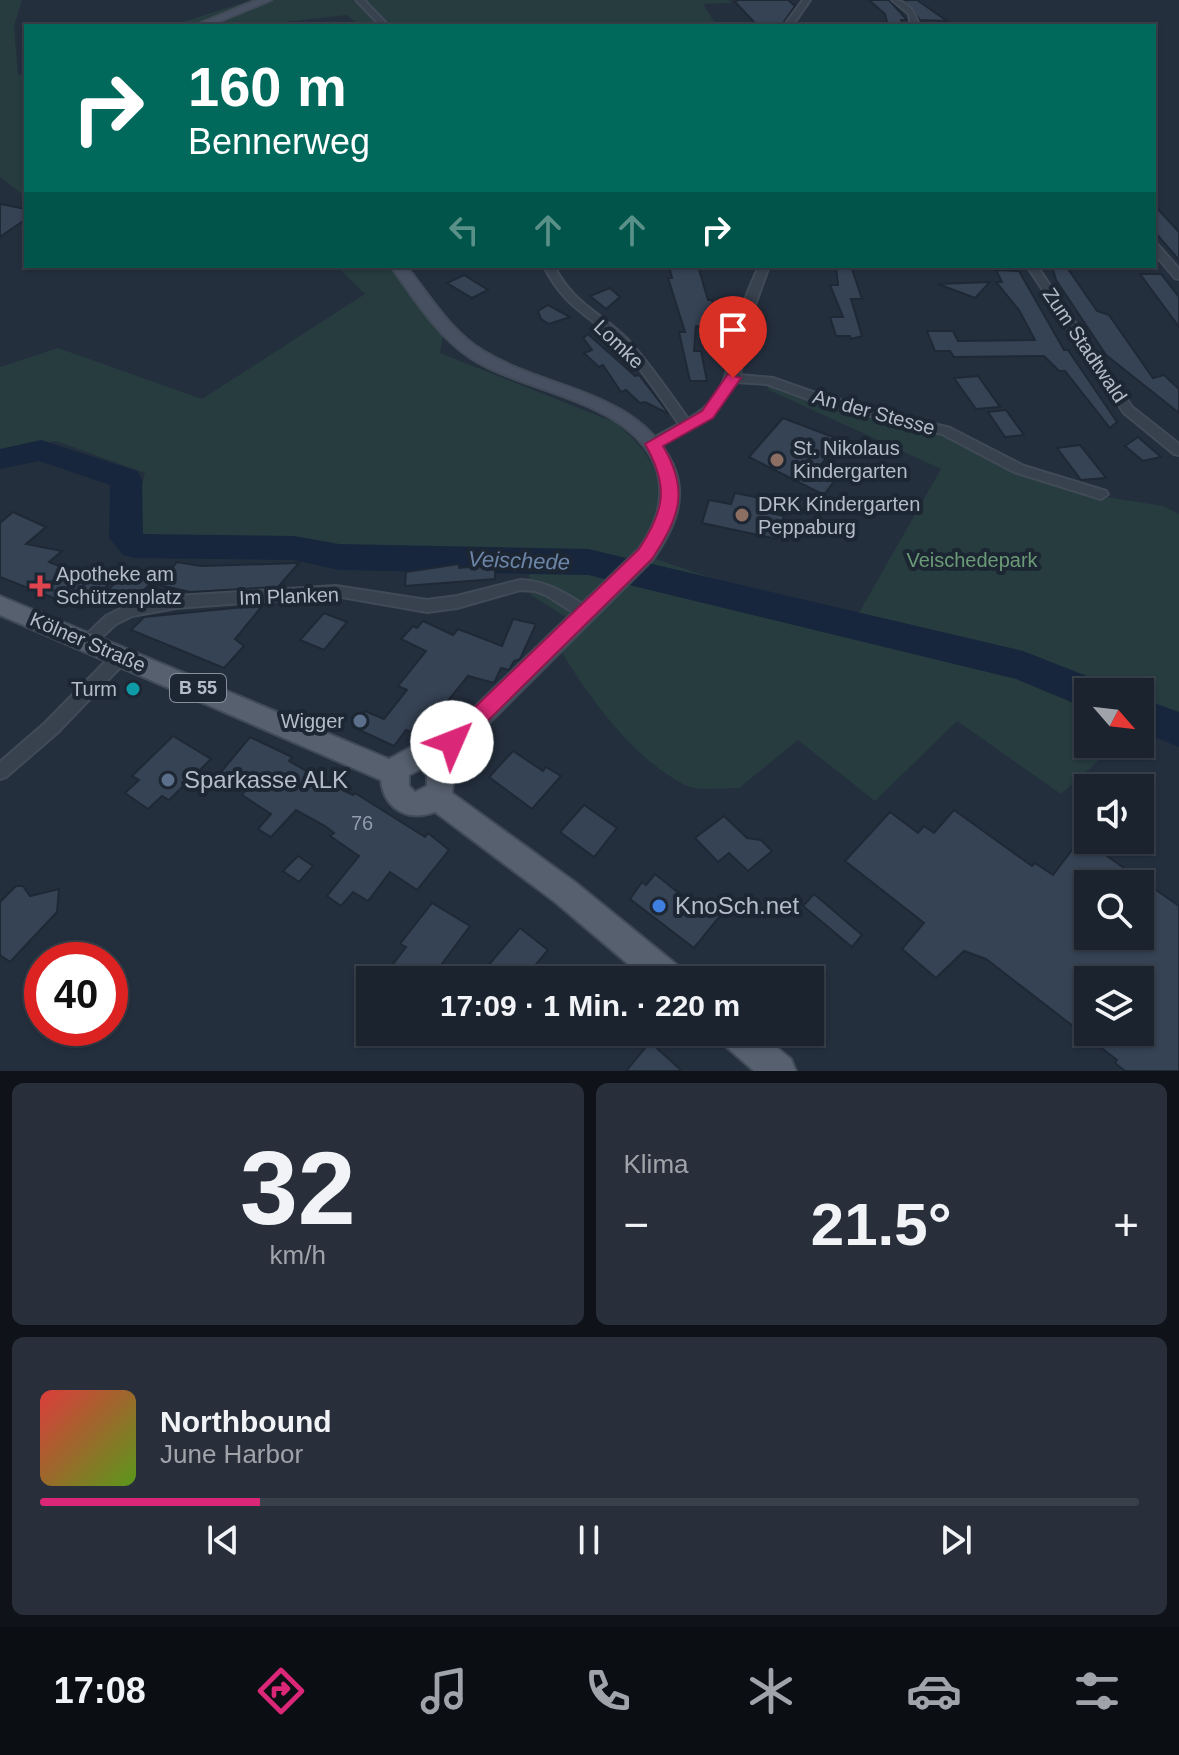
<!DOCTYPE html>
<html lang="de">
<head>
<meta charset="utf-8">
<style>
  :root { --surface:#1b232e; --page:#282f3a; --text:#f1f3f6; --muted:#a0a4aa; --line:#39404a; --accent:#db2777 }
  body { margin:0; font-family:Helvetica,sans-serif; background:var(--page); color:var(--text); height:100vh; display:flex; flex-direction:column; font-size:30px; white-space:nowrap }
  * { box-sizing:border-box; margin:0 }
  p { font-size:26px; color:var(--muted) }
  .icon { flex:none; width:44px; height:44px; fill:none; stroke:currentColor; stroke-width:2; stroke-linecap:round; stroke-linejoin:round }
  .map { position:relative; height:1071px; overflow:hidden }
  .panel { display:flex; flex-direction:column; gap:12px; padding:12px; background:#0f1319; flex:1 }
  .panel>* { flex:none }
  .top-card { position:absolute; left:24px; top:24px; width:1132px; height:244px; border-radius:0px; box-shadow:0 2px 6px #0004,0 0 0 2px var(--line); background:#00695c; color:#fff; overflow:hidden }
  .needle { width:52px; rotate:118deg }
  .tools { position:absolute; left:1074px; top:678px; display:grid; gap:16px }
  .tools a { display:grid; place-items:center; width:80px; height:80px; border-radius:0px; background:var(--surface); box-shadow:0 2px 6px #0004,0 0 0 2px var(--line); font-size:40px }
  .speed { position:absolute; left:24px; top:942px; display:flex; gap:16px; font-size:40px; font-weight:700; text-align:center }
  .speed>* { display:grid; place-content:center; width:104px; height:104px; border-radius:50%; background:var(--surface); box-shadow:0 2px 6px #0004,0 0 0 2px var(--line); line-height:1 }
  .speed .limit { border:12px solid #d22; background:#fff; color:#111 }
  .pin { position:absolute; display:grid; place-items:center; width:68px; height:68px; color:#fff; margin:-82px -34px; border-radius:50% 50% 50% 0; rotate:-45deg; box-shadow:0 0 8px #0007 }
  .pin .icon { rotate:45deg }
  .me { position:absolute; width:88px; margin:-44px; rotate:46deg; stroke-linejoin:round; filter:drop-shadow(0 0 6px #0008) }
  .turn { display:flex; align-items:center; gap:28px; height:168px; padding:0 32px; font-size:36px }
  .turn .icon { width:104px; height:104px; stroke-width:2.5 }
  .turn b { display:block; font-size:56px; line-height:68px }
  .lanes { display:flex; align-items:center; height:76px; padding:0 32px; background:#0003; justify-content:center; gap:40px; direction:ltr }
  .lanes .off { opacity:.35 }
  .big { font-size:60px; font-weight:800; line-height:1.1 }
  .panel .widget { flex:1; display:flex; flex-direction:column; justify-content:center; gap:12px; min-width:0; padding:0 28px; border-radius:12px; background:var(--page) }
  .panel .dial { align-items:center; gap:0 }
  .dial b { font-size:104px; line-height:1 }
  .song { display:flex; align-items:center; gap:24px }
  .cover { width:96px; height:96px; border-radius:12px; background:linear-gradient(135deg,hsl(0 70% 55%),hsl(90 70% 35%)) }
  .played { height:8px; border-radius:4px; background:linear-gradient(90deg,var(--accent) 20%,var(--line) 20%) }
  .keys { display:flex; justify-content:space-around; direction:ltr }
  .heat { display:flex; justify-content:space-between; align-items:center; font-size:44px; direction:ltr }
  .panel .tiles { flex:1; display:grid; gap:12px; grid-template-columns:1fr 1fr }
  .widget:last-child { grid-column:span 2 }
  .trip { position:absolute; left:356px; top:966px; width:468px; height:80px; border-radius:0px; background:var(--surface); box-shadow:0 2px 6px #0004,0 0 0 2px var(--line); font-weight:800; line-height:80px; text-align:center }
  .dock { display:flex; height:128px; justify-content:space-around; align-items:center; background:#0b0e12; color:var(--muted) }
  .dock .icon { width:56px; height:56px }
  .dock .active { color:var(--accent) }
  .dock b { font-size:36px; color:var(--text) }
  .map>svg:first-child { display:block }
  .green { fill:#263c3f }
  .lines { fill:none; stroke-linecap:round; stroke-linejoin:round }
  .river { fill:#17263c; fill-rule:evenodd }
  .building { fill:#364354; stroke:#1f2835; stroke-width:2; fill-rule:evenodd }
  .street-casing { stroke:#414a57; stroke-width:4 }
  .secondary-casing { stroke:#414a57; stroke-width:4 }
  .primary-casing { stroke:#414a57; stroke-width:4 }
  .street { fill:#38414e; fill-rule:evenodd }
  .secondary { fill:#465061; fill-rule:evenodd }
  .primary { fill:#56606e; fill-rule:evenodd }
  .route { fill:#db2777; stroke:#8e194d; stroke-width:2 }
  .education-dot { fill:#8d6e63; stroke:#1d2633; stroke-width:3 }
  .health-dot { fill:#e0444e; stroke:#1d2633; stroke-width:3 }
  .culture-dot { fill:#0f9aa8; stroke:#1d2633; stroke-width:3 }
  .service-dot { fill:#5c6f8a; stroke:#1d2633; stroke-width:3 }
  .shop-dot { fill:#3f7fe0; stroke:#1d2633; stroke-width:3 }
  .labels { text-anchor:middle; stroke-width:8; stroke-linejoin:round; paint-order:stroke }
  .shield { fill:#1d2633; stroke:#878f9c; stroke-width:2 }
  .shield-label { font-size:18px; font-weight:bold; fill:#b4bcc9 }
  .street-label { font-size:20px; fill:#b4bcc9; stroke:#1d2633 }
  .poi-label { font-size:20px; fill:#b4bcc9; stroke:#1d2633; text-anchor:start }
  .park-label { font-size:20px; fill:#6b9a76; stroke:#1d2633 }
  .near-number-label { font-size:20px; fill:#929caa }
  .water-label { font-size:22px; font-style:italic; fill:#6d86a8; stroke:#1d2633 }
  .near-poi-label { font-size:24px; fill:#b4bcc9; stroke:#1d2633; text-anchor:start }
</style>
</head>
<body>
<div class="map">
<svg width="1179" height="1071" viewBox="0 0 1179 1071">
  <rect width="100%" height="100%" fill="#242f3e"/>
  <!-- green -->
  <g class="green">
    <polygon points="0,0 22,0 14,26 18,75 26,73 26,197 0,177"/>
    <polygon points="251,0 353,0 377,22 358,25 347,15 249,26 171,26"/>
    <polygon points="363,0 729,0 732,3 703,4 717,26 394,26"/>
    <path d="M337,266H389L443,335L440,353L614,422C645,446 670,478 654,519C650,530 641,541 635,552L852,625L941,469L769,390L766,384L944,434L1020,472L1094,495L1163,506L1179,514V747L1140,728V692H1088V744H1117L1061,794L957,721L875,801L798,740L739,788C723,788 697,792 683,784C631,756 591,700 561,651L583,628L531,595L527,555L126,551L145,473L56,441L0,452V367L58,348L202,399L365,294Z"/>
  </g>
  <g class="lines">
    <!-- river -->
    <g class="river">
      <polygon points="41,440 137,471 142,479 143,534 294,536 339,544 588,549 1023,651 1102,682 1107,692 1088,692 1088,709 1016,679 588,575 339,570 294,560 135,558 123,555 109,538 110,485 39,461 0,469 0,449"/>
      <polygon points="1140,698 1179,712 1179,747 1140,731"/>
    </g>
  </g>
  <!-- building -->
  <g class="building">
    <polygon points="738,0 788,0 795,6 781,26 758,26 735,2"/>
    <polygon points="869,0 889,0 907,20 901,20 903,26 888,26 885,14"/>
    <polygon points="904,0 917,0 947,21 920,20"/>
    <polygon points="0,204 26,209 26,219 0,237"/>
    <polygon points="1154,205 1179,232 1179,260 1154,231"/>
    <polygon points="669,266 698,266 708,300 712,300 719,328 696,326 694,351 701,351 707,381 690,381 679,332 685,332 668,278 672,278"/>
    <polygon points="836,266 851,266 862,299 851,299 862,336 851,339 850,336 836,336 830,317 843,317 830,285 838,285"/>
    <polygon points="1052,266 1066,266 1097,311 1109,315 1153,378 1164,375 1179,389 1179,413 1106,355 1056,280"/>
    <polygon points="996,270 1019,271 1064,350 1068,350 1117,422 1110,428 1065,371 1059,371 1044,356 954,357 950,351 935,351 927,331 953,331 958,341 1035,340 1019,310 996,282 1002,282"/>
    <polygon points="1140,274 1161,274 1179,297 1179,327"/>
    <polygon points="464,275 488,290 472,298 447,283"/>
    <polygon points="990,282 975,298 938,284"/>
    <polygon points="610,288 620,297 606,309 590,296"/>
    <polygon points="548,305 570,317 549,324 541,319 538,311"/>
    <polygon points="588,334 635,376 639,375 669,414 645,402 640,403 626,390 621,392 603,365 599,367 584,353 592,350 583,338"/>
    <polygon points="978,376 1000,407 976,409 954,378"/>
    <polygon points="1006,410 1024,435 1005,437 988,412"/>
    <polygon points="783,418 841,440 815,472 835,480 824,495 749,457"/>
    <polygon points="1138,437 1153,450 1161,457 1143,461 1125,446"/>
    <polygon points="1080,445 1106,478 1081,480 1057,448"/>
    <polygon points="735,493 766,499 763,511 784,516 777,539 702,523 709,500 731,504"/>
    <polygon points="13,512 46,527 26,544 62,551 49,562 108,585 82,609 0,577 0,523"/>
    <polygon points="177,562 201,566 299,563 278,587 190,592 159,585"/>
    <polygon points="459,564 459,568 495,565 495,579 405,586 406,572"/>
    <polygon points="131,567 160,574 133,601 107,591"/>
    <polygon points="263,605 235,639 244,646 224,668 131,630 144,617"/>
    <polygon points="324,613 347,622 324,650 300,640"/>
    <polygon points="513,619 536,624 520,659 514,661 509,670 501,668 494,683 468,676 426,728 417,724 410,732 406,730 394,746 353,727 365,711 384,719 407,690 398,686 426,651 401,639 413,626 417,628 423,621 453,635 458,629 502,646"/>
    <polygon points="173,736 211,759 169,800 162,796 148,809 125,793 139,780 132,776"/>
    <polygon points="250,737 292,757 289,761 326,782 353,795 355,793 425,837 428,833 449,850 417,890 390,872 368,901 353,892 341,906 327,896 359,856 330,836 334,833 325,826 296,810 271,837 258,829 271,814 242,795 250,785 221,772"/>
    <polygon points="513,751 543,771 546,767 561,776 532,809 489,777"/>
    <polygon points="584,805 617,828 594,857 560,832"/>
    <path d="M954,810L1032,866L1035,863L1053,875L1081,838L1179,906V1071H1125L1115,1063L1117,1060L986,959L964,951L936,978L902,949L924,923L845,861L890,812L918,833L924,826L934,833ZM1088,884H1140V936H1088ZM1088,980H1140V1032H1088Z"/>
    <polygon points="724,816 747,838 761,840 772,851 748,871 729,853 718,862 695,838"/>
    <polygon points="298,856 313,866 299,882 283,871"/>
    <polygon points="655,874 691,903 694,900 703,906 709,899 724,911 694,948 630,899 642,882 646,885"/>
    <polygon points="16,886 23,886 30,896 59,889 57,912 10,962 0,955 0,902"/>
    <polygon points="814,894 862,935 852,947 803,906"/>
    <polygon points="432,903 470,926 438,969 433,966 426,976 420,972 414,980 381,980 406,947 400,944"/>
    <polygon points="520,928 548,950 523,980 476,980"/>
    <polygon points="650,1042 682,1071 626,1071"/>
  </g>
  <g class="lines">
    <!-- street casing -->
    <g class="street-casing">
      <g id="street">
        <polygon points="356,0 364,0 389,26 381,26"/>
        <polygon points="803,0 810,0 792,26 784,26"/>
        <path d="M892,0C907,0 915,12 919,26H911L909,14Z"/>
        <polygon points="1154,244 1158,245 1179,269 1179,279 1175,278 1154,253"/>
        <path d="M544,266H554C573,304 600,312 628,340C650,364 669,392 688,419C731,396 728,360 739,319C743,301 752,283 759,266H769L751,316L740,375L773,378L824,396L950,428L1024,466L1106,491L1108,494L1101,499L1014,472L942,434L816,402L767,384L736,382L711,417L658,447H648L647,444L648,441L679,424C660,397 642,369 620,345C590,314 565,309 544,266Z"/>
        <polygon points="1027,266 1037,266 1132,407 1179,444 1179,455 1174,454 1124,413"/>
        <path d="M520,580C549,581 568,595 592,610L595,614L592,618H582L546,595L535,591L520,590L457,608L427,612L336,596L176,608L132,616L116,624L92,646L87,648L82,646L79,642L106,616L124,607L176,596L336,586L427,600L457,596Z"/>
        <polygon points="121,650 127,652 129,656 127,660 57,733 6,777 0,779 0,762 45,723 115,652"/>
      </g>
    </g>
    <!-- secondary casing -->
    <g class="secondary-casing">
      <g id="secondary">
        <polygon points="257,0 271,0 208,26 194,26"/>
        <path d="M391,266H406C429,295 451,332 483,351C546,390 636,390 672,463C689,498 673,530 653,559L443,769L434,772L425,769L422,762L425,755L639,549C655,526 665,502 658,474C639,401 527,394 471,358C438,337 413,297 391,266Z"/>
      </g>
    </g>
    <!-- primary casing -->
    <g class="primary-casing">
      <g id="primary">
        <path d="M0,596L389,759L413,746L439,752L454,774L452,793L575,882L682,969L687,980H647L555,902L435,812C409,822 384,810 381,780L0,615ZM421,769L427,775V786L415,792L409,786V775Z"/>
        <polygon points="717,1032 758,1032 791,1059 796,1071 754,1071 722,1043"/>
      </g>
    </g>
    <!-- street -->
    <use href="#street" class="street"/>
    <!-- secondary -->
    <use href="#secondary" class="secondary"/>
    <!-- primary -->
    <use href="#primary" class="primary"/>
  </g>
  <!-- route -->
  <path class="route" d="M728,374L741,378L713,418L663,446C690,492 679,517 652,559L460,748H445L442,742L445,736L639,549C665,510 669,486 645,444L702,411Z"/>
  <!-- markers -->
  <g class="education-dot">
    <circle cx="777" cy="460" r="8"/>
    <circle cx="742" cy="515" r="8"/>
  </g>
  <path class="health-dot" d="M36 574h8v8h8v8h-8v8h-8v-8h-8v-8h8z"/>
  <circle class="culture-dot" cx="133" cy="689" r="8"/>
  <g class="service-dot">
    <circle cx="360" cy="721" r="8"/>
    <circle cx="168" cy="780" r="8"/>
  </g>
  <circle class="shop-dot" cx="659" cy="906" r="8"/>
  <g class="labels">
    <!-- shield labels -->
    <rect class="shield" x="170" y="674" width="56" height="28" rx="6"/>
    <g class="shield-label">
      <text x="198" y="694">B 55</text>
    </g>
    <!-- street labels -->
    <g class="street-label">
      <text transform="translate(619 344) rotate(44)" y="7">Lomke</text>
      <text transform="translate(1085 345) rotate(56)" y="7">Zum Stadtwald</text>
      <text transform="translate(874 412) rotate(15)" y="7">An der Stesse</text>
      <text transform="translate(289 596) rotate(-2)" y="7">Im Planken</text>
      <text transform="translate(88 642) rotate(23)" y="7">Kölner Straße</text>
    </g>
    <!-- poi labels -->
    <g class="poi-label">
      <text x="793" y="455">St. Nikolaus<tspan x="793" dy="23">Kindergarten</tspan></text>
      <text x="758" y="511">DRK Kindergarten<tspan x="758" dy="23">Peppaburg</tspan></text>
      <text x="56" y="581">Apotheke am<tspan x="56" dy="23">Schützenplatz</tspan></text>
      <text x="117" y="696" text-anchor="end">Turm</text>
      <text x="344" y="728" text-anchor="end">Wigger</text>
    </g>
    <!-- park labels -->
    <g class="park-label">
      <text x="972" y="567">Veischedepark</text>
    </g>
    <!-- near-number labels -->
    <g class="near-number-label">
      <text x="362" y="830">76</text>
    </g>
    <!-- water labels -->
    <g class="water-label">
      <text transform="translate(519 560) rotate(2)" y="8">Veischede</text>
    </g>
    <!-- near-poi labels -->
    <g class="near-poi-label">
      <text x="184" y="788">Sparkasse ALK</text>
      <text x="675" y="914">KnoSch.net</text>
    </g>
  </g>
</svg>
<div class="tools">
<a><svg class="needle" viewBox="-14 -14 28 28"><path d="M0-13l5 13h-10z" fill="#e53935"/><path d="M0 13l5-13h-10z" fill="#a0a4aa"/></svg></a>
<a><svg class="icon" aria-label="sound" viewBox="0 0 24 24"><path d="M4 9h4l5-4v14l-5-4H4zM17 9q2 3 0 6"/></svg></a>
<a><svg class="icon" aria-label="search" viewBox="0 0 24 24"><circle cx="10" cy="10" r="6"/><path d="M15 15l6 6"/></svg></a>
<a><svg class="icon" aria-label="layers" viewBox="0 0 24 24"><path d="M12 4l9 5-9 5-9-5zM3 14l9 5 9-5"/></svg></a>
</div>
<div class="speed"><div class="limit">40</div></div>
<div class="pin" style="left:733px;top:378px;background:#d93025"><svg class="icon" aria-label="arrive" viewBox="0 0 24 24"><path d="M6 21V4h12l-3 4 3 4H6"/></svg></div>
<svg class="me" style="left:452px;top:742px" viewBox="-20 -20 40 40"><circle r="19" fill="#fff"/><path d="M0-13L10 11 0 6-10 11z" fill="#db2777"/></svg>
<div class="trip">17:09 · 1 Min. · 220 m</div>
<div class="top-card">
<div class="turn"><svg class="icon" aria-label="right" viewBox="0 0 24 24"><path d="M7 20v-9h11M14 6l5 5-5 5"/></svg><div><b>160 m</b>Bennerweg</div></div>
<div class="lanes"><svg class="icon off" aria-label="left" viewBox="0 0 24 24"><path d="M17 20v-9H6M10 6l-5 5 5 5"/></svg><svg class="icon off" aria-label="ahead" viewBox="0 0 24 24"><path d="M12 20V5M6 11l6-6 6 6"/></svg><svg class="icon off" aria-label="ahead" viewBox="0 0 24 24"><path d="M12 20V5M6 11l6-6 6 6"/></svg><svg class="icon" aria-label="right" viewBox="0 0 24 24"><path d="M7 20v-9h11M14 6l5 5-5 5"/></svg></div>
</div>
</div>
<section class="panel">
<div class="tiles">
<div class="widget dial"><b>32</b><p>km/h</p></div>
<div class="widget"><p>Klima</p>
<div class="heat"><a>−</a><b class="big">21.5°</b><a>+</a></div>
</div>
<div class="widget">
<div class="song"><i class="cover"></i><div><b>Northbound</b><p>June Harbor</p></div></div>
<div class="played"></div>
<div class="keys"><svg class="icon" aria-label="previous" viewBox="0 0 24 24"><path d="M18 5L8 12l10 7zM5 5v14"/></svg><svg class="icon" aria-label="pause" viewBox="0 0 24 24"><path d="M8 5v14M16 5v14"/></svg><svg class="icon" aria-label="next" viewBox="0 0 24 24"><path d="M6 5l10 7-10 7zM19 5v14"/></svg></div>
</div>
</div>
</section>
<nav class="dock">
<b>17:08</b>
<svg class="icon active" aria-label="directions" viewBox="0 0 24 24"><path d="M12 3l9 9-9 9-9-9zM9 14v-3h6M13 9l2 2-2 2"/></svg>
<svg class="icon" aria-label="music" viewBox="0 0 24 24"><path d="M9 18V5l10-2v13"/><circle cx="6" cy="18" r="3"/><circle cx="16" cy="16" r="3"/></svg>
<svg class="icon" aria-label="phone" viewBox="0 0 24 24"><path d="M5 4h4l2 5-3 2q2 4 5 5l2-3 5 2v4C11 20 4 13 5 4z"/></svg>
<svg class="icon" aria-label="climate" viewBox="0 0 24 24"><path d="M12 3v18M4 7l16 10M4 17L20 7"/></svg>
<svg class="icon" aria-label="car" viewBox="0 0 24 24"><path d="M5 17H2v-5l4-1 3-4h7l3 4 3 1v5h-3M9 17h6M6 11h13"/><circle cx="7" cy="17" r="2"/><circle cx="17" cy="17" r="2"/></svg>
<svg class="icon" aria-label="filters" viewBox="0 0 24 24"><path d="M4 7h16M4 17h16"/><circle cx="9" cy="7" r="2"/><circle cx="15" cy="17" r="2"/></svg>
</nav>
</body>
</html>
